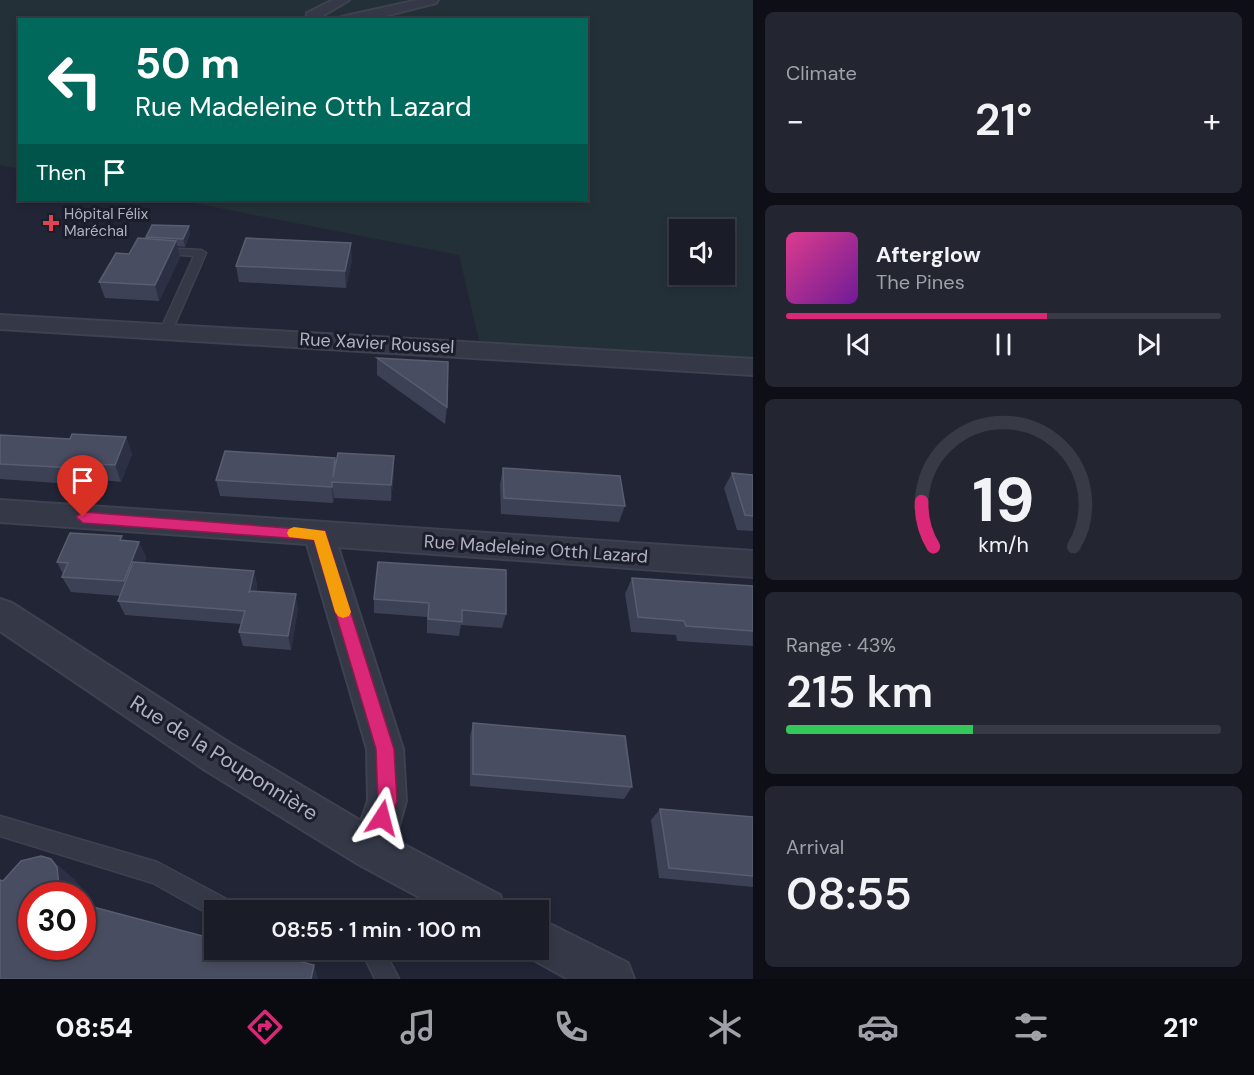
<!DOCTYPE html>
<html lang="en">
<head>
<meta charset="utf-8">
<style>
  :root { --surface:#1a1c28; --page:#232530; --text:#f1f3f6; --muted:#9fa1a8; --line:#383a45; --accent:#db2777 }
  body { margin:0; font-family:"DM Sans",sans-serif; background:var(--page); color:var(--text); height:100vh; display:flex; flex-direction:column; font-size:22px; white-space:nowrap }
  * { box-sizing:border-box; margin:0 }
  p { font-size:20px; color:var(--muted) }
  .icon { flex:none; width:33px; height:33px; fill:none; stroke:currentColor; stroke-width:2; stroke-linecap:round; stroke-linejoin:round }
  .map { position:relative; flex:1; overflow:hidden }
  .drawer { display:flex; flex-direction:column; gap:12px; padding:12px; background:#0e0f16; width:501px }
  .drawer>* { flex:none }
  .hud { position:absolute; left:18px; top:18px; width:570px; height:183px; border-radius:0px; box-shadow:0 3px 9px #0003,0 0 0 2px var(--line); background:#00695c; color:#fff; overflow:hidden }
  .buttons { position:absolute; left:669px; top:219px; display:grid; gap:12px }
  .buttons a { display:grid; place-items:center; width:66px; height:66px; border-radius:0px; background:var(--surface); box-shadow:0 3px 9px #0003,0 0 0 2px var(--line); font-size:30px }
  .speed { position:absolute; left:18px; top:882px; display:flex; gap:12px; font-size:30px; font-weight:700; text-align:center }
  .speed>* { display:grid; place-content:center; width:78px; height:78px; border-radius:50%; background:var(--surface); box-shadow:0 3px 9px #0003,0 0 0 2px var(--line); line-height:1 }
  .speed .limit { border:9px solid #d22; background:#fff; color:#111 }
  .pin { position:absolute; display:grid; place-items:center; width:51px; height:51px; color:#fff; margin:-62px -26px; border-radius:50% 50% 50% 0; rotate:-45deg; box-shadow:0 0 6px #0007 }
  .pin .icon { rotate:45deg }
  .me { position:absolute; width:66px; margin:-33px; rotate:9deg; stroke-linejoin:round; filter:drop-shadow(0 0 4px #0008) }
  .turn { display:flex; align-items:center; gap:21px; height:126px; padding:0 18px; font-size:27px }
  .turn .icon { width:78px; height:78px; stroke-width:2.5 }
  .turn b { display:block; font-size:42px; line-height:51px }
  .then { display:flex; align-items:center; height:57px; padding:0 18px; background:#0003; gap:12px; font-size:22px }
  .big { font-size:45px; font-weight:600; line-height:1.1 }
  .drawer .tile { flex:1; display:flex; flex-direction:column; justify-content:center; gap:9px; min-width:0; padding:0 21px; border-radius:9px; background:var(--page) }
  .drawer .dial { align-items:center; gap:0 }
  .dial svg { height:156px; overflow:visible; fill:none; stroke:var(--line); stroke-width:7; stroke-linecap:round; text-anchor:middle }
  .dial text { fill:var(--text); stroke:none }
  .song { display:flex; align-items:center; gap:18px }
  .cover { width:72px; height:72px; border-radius:9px; background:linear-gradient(135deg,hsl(330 70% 55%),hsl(280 70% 35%)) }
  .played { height:6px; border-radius:3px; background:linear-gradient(90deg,var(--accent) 60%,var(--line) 60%) }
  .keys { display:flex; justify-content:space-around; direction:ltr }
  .heat { display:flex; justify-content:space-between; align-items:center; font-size:33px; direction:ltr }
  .charge { height:9px; border-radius:4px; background:linear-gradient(90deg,#34c759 43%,var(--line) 0) }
  .trip { position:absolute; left:204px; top:900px; width:345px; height:60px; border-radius:0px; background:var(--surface); box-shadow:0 3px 9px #0003,0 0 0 2px var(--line); font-weight:600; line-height:60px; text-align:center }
  .menu { display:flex; height:96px; justify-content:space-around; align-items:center; background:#0a0b10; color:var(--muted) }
  .menu .icon { width:42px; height:42px }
  .menu .current { color:var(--accent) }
  .menu b { font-size:27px; color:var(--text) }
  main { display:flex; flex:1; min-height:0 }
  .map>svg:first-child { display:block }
  .green { fill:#243037; fill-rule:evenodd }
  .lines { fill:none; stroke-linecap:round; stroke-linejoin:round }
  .service-casing { stroke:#3e4150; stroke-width:3 }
  .minor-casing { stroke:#3e4150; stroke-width:4 }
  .service { fill:#353847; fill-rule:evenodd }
  .minor { fill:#353847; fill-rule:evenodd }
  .wall { fill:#3d4155 }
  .shaded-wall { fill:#2d3044 }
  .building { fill:#494d61; stroke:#595d70; stroke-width:1.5 }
  .route { fill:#db2777; stroke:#8e194d; stroke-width:1.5 }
  .slow { fill:#f59e0b }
  .health-dot { fill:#e0444e; stroke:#1b1d2b; stroke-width:2 }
  .labels { text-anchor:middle; stroke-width:6; stroke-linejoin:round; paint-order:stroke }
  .far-poi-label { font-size:15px; fill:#b0b2c3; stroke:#1b1d2b; text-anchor:start }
  .street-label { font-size:18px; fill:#b0b2c3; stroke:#1b1d2b }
  .near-street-label { font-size:21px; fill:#b0b2c3; stroke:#1b1d2b }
</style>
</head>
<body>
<main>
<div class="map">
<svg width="753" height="979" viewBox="0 0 753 979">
  <rect width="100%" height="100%" fill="#222536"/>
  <!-- green -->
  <path class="green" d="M0,0H407L411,2L433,0H753V367L481,349L459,255L178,200H586V20H20L19,169L0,165ZM680,230H724V274H680Z"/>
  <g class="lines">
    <!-- service casing -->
    <g class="service-casing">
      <g id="service">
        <polygon points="160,248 201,250 206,253 172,331 166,335 160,331 194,256 156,253 156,249"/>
        <polygon points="0,816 157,862 232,902 235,910 214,910 214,917 153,883 0,836"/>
        <polygon points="361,950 384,950 399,979 375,979"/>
      </g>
    </g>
    <!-- minor casing -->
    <g class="minor-casing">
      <g id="minor">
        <polygon points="333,0 349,0 319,18 319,20 306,20 307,13"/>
        <polygon points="418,0 438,0 436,3 369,20 340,20 341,17"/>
        <polygon points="0,315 753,359 753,375 0,329"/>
        <polygon points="0,500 753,551 753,577 338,547 403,749 406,801 395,840 500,895 506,910 443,910 358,864 205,770 0,631 0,599 12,603 231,744 361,821 368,801 367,749 307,544 0,522"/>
        <polygon points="538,918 628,963 634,979 568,979 523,954 521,950 538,950"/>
      </g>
    </g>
    <!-- service -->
    <use href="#service" class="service"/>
    <!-- minor -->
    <use href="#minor" class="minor"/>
  </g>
  <!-- wall -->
  <g class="wall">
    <polygon points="190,234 185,247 177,246 180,257 159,301 105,298 99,282 146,239 146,237"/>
    <polygon points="352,260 346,288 239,282 236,266"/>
    <polygon points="377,358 447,407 445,424 377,375"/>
    <polygon points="0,435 70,439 126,437 132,454 121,482 102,480 100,486 0,479"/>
    <polygon points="394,456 394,472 391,501 334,498 333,503 220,496 216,480 335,458 335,466"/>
    <polygon points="503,468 625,506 619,522 501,514 500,484"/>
    <polygon points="732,473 753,475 753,531 737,530 724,488"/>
    <polygon points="124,541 139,542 146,558 144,563 254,571 257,586 256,591 298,608 291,650 243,646 239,632 241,624 125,615 118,601 120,596 71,592 62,577 63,574 57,562"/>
    <polygon points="378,562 506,614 502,628 461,625 459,636 427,633 427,617 374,613 374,599"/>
    <polygon points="632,578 753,586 753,646 677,641 676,635 631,632 625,594"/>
    <polygon points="473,723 632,787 624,799 470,786 470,736"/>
    <polygon points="660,809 753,817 753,887 659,878 651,820"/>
  </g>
  <!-- shaded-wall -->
  <g class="shaded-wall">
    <polygon points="189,226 190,234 185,247 183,239"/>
    <polygon points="176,241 180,257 159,301 155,285"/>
    <polygon points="351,243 352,260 346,288 345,271"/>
    <polygon points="126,437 132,454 121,482 115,465"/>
    <polygon points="394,456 394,472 391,501 391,485"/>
    <polygon points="96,464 102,480 100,486 94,469"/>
    <polygon points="332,482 334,498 333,503 332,487"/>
    <polygon points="139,542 146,558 131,596 124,581"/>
    <polygon points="254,571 257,586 252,607 249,593"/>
    <polygon points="296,594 298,608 291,650 288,636"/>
    <polygon points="51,859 75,880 81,887 82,896 60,896"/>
    <polygon points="314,965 318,979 311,979"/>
  </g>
  <!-- building -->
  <g class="building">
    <polygon points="152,225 189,226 183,239 146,237"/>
    <polygon points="138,238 176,241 155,285 99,282 116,253 129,254"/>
    <polygon points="246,238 351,243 345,271 236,266"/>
    <polygon points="377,358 448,362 447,407"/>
    <polygon points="72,434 126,437 115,465 96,464 94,469 0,464 0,435 70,439"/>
    <polygon points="225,451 335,458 333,477 338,453 394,456 391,485 332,482 332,487 216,480"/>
    <polygon points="503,468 620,476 625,506 504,498"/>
    <polygon points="732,473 753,475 753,516 745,515"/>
    <polygon points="70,533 122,536 120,540 139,542 124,581 62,577 68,563 57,562"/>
    <polygon points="133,562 254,571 249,593 249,591 296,594 288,636 239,632 245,611 118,601"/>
    <polygon points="378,562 506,570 506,614 462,610 462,622 428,619 429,603 374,599"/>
    <polygon points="632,578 753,586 753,631 686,626 684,621 638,617"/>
    <polygon points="473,723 625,736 632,787 473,774"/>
    <polygon points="660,809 753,817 753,876 669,868"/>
    <polygon points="41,856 51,859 57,867 60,896 32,896 32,946 82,946 82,904 214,939 214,950 255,950 314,965 311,979 0,979 0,880 3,881 21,861"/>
  </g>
  <!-- route -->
  <polygon class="route" points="83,512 325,531 394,749 397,801 389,824 382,827 376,824 373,818 378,801 376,749 314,540 83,523 76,517"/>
  <!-- slow -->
  <polygon class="slow" points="294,527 325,531 351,612 349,616 343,618 338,616 335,612 314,540 289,537 287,533 289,529"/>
  <!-- markers -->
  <path class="health-dot" d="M48 214h6v6h6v6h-6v6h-6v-6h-6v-6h6z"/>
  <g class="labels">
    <!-- far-poi labels -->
    <g class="far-poi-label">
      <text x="64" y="219">Hôpital Félix<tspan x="64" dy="17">Maréchal</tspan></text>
    </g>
    <!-- street labels -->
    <g class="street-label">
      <text transform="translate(377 343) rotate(3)" y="6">Rue Xavier Roussel</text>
      <text transform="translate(536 549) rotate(4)" y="6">Rue Madeleine Otth Lazard</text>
    </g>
    <!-- near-street labels -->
    <g class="near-street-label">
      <text transform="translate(224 758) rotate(32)" y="7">Rue de la Pouponnière</text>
    </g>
  </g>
</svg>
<div class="buttons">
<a><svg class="icon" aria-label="sound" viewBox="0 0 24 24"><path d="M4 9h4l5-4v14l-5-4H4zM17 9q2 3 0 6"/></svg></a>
</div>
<div class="speed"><div class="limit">30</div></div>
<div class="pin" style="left:83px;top:517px;background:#d93025"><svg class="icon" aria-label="arrive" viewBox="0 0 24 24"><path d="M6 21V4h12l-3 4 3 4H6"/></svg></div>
<svg class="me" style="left:382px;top:818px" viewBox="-20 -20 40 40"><path d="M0-17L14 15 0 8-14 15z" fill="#db2777" stroke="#fff" stroke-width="4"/></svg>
<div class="trip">08:55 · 1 min · 100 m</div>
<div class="hud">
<div class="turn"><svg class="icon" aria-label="left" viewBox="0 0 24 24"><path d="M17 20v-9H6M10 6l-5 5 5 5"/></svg><div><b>50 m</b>Rue Madeleine Otth Lazard</div></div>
<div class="then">Then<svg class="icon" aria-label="arrive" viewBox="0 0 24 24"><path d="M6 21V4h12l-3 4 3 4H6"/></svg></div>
</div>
</div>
<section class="drawer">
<div class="tile"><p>Climate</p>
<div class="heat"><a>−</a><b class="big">21°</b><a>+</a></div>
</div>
<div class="tile">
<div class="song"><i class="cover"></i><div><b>Afterglow</b><p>The Pines</p></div></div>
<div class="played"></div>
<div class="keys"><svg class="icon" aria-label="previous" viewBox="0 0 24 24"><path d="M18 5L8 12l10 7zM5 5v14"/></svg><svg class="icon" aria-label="pause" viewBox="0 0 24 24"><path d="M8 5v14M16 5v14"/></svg><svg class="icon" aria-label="next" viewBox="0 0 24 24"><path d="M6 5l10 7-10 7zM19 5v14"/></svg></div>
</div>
<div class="tile dial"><svg viewBox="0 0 100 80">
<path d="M14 69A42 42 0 1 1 86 69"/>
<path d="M14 69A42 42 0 0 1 8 46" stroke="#db2777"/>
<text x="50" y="56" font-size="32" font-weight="700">19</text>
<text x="50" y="72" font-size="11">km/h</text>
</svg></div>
<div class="tile"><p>Range · 43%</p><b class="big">215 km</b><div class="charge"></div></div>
<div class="tile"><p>Arrival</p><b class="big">08:55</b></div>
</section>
</main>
<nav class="menu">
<b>08:54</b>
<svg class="icon current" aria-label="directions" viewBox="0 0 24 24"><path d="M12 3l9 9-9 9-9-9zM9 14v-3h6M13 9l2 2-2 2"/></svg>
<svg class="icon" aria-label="music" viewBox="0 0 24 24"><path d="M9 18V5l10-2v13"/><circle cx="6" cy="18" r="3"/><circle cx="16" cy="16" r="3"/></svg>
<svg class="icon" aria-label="phone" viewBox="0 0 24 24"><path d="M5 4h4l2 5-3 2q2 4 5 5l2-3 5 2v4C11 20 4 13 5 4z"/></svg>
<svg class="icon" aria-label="climate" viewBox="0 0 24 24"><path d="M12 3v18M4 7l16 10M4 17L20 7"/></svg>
<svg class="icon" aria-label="car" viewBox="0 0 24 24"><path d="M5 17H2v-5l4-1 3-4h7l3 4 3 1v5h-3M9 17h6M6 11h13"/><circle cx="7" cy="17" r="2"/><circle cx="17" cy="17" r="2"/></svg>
<svg class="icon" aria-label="filters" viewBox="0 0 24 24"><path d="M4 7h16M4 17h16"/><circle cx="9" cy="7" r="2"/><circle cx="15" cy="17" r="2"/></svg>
<b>21°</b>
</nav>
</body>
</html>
